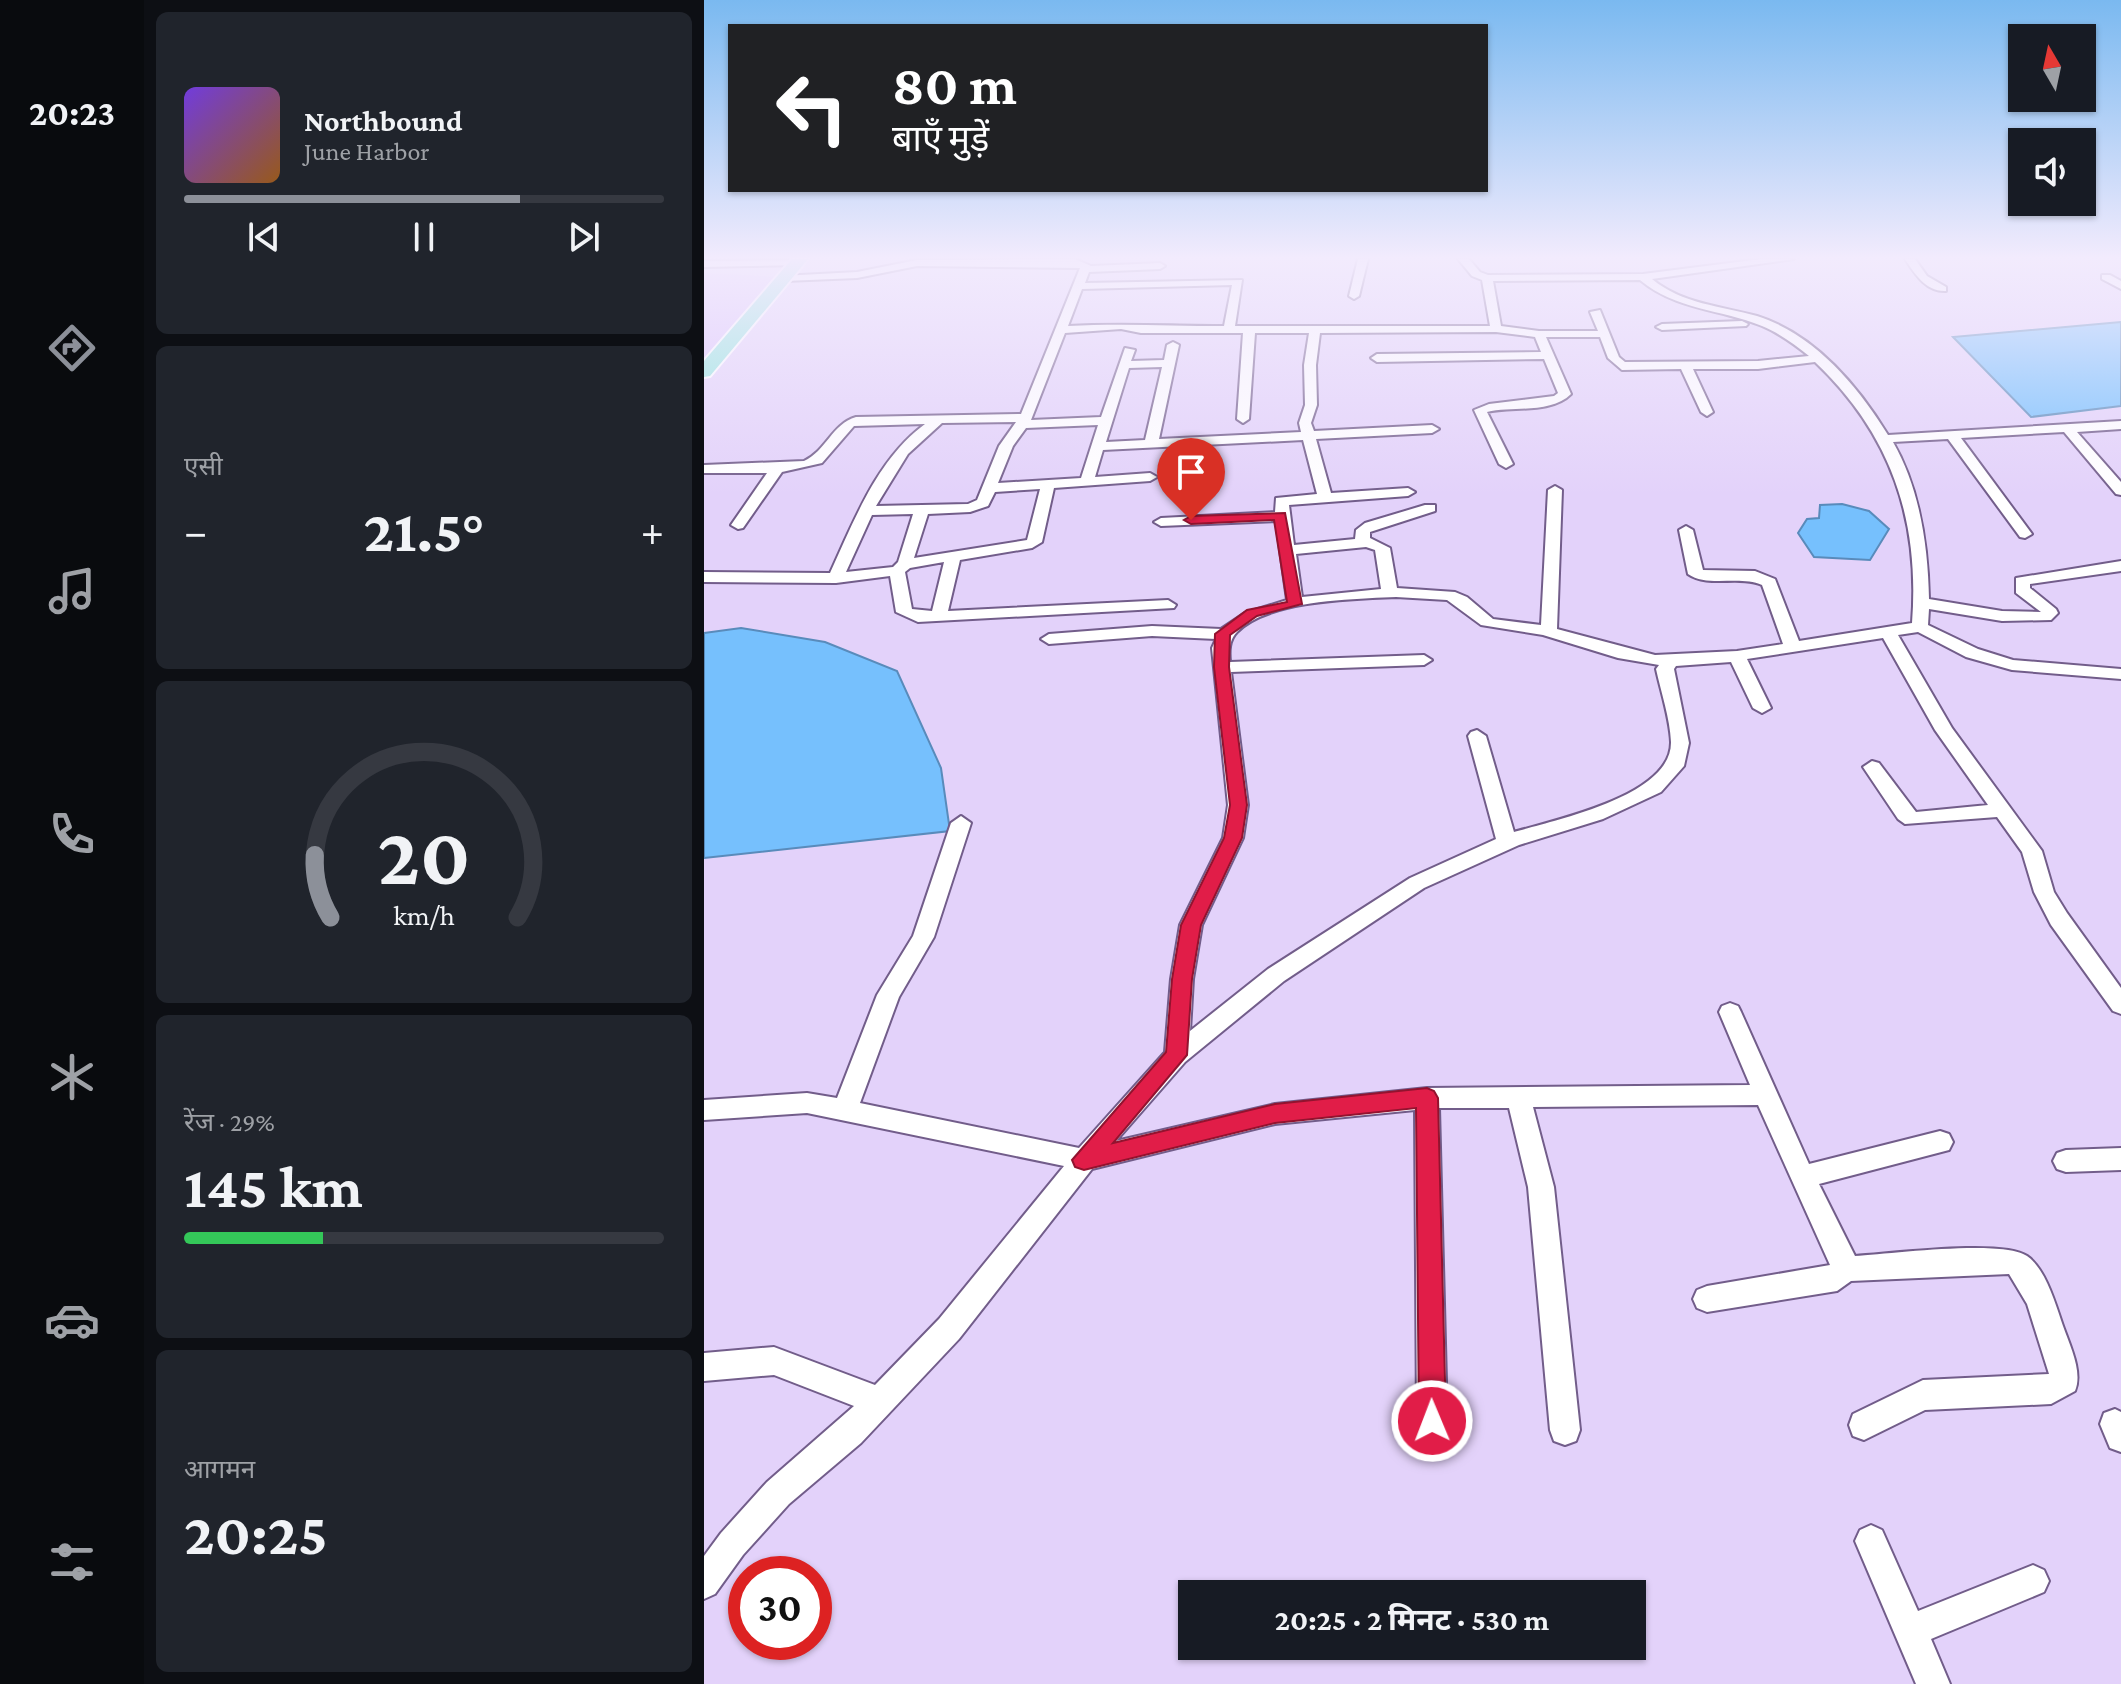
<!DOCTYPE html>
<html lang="hi">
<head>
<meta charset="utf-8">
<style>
  :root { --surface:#171b24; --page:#20242c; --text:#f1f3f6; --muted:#9ea1a6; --line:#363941; --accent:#8c9099 }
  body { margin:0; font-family:"Crimson Pro","Noto Sans Devanagari",serif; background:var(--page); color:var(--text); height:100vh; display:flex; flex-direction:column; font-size:30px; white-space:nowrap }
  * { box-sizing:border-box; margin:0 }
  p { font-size:26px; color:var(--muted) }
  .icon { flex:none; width:44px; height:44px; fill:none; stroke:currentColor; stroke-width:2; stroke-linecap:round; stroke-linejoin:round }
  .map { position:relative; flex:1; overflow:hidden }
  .panel { display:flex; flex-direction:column; gap:12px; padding:12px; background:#0d0f14; width:560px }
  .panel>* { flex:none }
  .hud { position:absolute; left:24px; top:24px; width:760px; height:168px; border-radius:0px; box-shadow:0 2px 6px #0004; background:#202124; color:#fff; overflow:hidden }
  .needle { width:52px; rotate:351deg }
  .fabs { position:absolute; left:1304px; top:24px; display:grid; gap:16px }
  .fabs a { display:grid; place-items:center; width:88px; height:88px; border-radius:0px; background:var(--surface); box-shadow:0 2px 6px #0004; font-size:40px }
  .speed { position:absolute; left:24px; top:1556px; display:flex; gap:16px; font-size:40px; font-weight:700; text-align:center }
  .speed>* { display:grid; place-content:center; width:104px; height:104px; border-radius:50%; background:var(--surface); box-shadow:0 2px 6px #0004; line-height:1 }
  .speed .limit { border:12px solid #d22; background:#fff; color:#111 }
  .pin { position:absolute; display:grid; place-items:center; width:68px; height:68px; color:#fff; margin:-82px -34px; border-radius:50% 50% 50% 0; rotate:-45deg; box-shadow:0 0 8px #0007 }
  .pin .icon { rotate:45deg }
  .me { position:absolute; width:88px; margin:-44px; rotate:359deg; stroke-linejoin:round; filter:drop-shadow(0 0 6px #0008) }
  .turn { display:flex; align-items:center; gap:28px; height:168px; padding:0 32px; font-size:36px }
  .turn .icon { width:104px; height:104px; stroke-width:2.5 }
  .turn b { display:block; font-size:56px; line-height:68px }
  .big { font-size:60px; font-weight:700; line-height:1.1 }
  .panel .card { flex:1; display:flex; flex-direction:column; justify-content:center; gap:12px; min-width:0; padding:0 28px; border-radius:12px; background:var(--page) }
  .panel .dial { align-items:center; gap:0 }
  .dial svg { height:208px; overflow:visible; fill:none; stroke:var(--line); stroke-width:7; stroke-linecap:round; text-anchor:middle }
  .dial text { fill:var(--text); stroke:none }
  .song { display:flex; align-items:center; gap:24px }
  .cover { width:96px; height:96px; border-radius:12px; background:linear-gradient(135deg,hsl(260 70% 55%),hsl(30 70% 35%)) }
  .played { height:8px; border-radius:4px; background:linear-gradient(90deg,var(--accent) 70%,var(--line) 70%) }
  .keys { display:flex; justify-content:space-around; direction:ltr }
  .heat { display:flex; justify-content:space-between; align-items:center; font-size:44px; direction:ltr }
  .charge { height:12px; border-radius:6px; background:linear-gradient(90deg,#34c759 29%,var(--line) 0) }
  .trip { position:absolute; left:474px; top:1580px; width:468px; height:80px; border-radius:0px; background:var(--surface); box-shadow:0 2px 6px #0004; font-weight:700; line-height:80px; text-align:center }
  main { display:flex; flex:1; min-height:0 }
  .dock { display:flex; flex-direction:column; width:144px; justify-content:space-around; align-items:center; background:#090b0e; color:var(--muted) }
  .dock .icon { width:56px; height:56px }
  .dock .selected { color:var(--accent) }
  .dock b { font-size:36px; color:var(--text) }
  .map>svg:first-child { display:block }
  .built { fill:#dcc3fc }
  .water { fill:#76c0fd; stroke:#598bbb; stroke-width:2 }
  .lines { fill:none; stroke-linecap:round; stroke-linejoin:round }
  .street-casing { stroke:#725d8a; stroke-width:4 }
  .primary-casing { stroke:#fff; stroke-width:4 }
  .street { fill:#fff; fill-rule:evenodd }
  .primary { fill:#8de5dc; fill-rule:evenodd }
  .route { fill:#e11d48; stroke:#92132f; stroke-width:2 }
</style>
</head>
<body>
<main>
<nav class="dock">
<b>20:23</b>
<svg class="icon selected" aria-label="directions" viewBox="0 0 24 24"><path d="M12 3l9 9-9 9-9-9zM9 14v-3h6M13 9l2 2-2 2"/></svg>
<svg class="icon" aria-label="music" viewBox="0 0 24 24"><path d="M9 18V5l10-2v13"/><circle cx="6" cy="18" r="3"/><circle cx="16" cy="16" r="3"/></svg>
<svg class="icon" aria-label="phone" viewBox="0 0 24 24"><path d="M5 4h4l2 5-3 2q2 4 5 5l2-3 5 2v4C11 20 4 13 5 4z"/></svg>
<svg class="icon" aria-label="climate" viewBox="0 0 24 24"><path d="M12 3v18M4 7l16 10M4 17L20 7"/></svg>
<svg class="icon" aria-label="car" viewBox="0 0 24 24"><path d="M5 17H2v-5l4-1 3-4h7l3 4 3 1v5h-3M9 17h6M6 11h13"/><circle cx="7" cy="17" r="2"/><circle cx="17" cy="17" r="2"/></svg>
<svg class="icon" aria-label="filters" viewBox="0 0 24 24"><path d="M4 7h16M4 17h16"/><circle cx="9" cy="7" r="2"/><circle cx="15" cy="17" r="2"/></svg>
</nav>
<section class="panel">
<div class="card">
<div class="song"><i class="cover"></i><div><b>Northbound</b><p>June Harbor</p></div></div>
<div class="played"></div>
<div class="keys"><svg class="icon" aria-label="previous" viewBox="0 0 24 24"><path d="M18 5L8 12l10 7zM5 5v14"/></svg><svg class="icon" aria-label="pause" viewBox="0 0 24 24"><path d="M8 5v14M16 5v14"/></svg><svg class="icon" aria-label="next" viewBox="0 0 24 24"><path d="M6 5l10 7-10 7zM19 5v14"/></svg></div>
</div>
<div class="card"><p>एसी</p>
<div class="heat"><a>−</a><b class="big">21.5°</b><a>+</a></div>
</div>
<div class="card dial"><svg viewBox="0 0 100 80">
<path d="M14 69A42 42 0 1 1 86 69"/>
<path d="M14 69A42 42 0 0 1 8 45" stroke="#8c9099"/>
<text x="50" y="56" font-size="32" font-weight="700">20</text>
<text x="50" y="72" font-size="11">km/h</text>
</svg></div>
<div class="card"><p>रेंज · 29%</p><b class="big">145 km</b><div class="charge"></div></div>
<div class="card"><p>आगमन</p><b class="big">20:25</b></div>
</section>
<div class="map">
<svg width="1417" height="1684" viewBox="0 0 1417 1684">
  <rect width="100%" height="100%" fill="#e3d2fa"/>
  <!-- built -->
  <polygon class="built" points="0,273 80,277 6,361 0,361"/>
  <!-- water -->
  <g class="water">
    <polygon points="1417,322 1417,406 1327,417 1249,337"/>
    <polygon points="1138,504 1165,511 1185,529 1166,560 1110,557 1094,533 1103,519 1115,518 1116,505"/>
    <polygon points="37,628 121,642 193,671 237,768 246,831 0,858 0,633"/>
  </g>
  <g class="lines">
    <!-- street casing -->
    <g class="street-casing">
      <g id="street">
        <path d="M371,259L387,266L456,263L461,266L456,269L385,272L381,283L538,280L531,326H786L778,280L768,276L754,259H765L776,272L784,275L939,274L1057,259H1090L948,279C978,304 1017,306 1053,316C1110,334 1154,386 1184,435L1417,421V429L1373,432L1417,482V495L1412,494L1360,432L1257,438L1328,534L1321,538L1316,537L1244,439L1189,442C1216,489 1224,546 1225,599L1298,611L1337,612L1312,593V578L1417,561V571L1326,584V588L1352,609L1354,613L1347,620L1298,621L1225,609L1224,625L1274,649L1309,660L1417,669V679L1308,670L1262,657L1214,632L1194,635L1248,728L1338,851L1350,892L1363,913L1417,988V1014L1409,1011L1347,925L1330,892L1318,852L1293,817L1201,824L1194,819L1159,767L1168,761L1175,763L1212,812L1284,805L1231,730L1179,638L1043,659L1067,708L1058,713L1049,708L1027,662L972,666L970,669L985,743L980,766L957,792L899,819L815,845L720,888L580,981L481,1062L412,1141L571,1104L723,1088L1046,1085L1015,1012L1018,1006L1026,1003L1034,1006L1037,1012L1105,1164L1236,1131L1245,1134L1249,1142L1245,1150L1115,1184L1151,1256C1186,1254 1298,1239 1323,1256C1342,1269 1352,1306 1359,1326C1366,1346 1379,1372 1371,1391L1347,1404L1221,1410L1160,1440L1149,1436L1145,1425L1149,1414L1219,1380L1345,1374L1323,1304L1305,1274L1147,1281L1133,1291L1003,1312L993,1308L989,1299L993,1290L1003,1286L1126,1265L1054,1105L829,1107L850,1187L876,1430L872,1441L861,1445L850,1441L846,1430L824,1187L805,1108H735L743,1421L739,1432L728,1436L717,1432L713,1421L711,1110L571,1124L388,1169L255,1339L157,1443L85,1504L39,1555L11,1594L0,1599V1556L17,1533L63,1482L150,1406L70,1375L0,1381V1353L70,1347L171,1385L235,1319L360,1166L103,1113L0,1120V1100L103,1093L133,1098L173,995L209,936L247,823L257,816L267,823L230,937L195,997L156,1103L375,1148L461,1052L467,979L476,925L519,838L524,805L508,648L512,639L448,636L345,644L337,639L345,634L448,626L517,629L541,613L583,600L572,521L457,526L450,522L457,518L571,512L572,498L613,494L599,440L399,450L391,477L446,473L453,477L446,481L350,488L338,542L328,548L256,560L244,611L464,600L472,605L470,608L214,622L192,612L186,576L132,583L0,582V572L126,573C150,521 173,459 221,424L150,426L118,463L78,472L39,528L34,529L27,525L63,473H0V465L100,461C122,451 128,424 152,417L317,414L376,268L213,266L153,278L81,281L76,278L77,276L153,272L213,260ZM936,280C972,310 1016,309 1058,326C1075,333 1090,344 1105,356L1054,361L921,362L915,357L896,310L886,312L894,331H835L797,326L789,281ZM528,285L520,326C467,326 416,323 364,326L378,289ZM417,329L437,333H539L533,419L539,423L545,419L551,333H605L600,365L601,405L595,423L597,432L455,439L475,345L469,342L463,345L460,360L427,361L431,350L421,348L397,417L327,420L361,333ZM792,332L831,337L837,352L673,354L667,358L673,362L840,359L854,393L850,396L785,404L770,410L795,464L802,468L809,464L783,412C809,406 847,414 867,394L842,337H896L904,358L918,370L977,369L997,412L1003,416L1009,412L989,369H1054L1111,362C1187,434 1216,520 1208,623L1095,641L1071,579L1051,571L999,570L989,530L982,526L975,530L984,574C1004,588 1035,575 1058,585L1079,644L1033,651L951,655L853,629L858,490L851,486L844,490L837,625L789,619L763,597L751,592L693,588L686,548L666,538V532L731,511V505H721L661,523L652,530L651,539L590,545L585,505L704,496L711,492L704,488L627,493L612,439L728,433L735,429L728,425L610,431L607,423L613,405L612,365L616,333ZM458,367L441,440L402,442L425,368ZM312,422L295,446L273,500L264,504L172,506L204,454L238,423ZM394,425L377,478L294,483L309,446L322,428ZM336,489L323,540L210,558L224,514L266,512L284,506L291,492ZM209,514L194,562L189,567L142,572L168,515ZM662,547L671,550L677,589L598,597L592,554ZM240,562L228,611L208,609L201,572L206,568ZM692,597L743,600L777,625L839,635L914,658L955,665L952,669C957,692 966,718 967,742C968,796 851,820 810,832L782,736L773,730L767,732L764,736L792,839L706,878L564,969L486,1031L489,979L498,925L539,838L544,805L527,672L720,665L728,660L720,655L526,662C525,651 525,640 533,632C564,600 650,599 692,597Z"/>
        <polygon points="654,259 664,259 655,296 650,299 645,296"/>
        <path d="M1201,259H1211L1223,276L1242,287V291C1222,292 1211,274 1201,259Z"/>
        <polygon points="99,260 95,265 0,267 0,261"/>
        <polygon points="1398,275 1406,275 1417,281 1417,289 1398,279"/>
        <polygon points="1038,321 1044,324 1042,326 958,330 952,327 958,324"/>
        <polygon points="1417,1148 1417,1170 1362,1172 1353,1169 1349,1161 1353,1153 1362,1150"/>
        <polygon points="1411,1409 1417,1412 1417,1452 1406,1448 1396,1424 1400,1413"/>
        <polygon points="1167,1525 1178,1530 1214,1611 1329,1565 1340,1570 1345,1581 1340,1592 1227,1639 1246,1684 1212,1684 1151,1541 1156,1530"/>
      </g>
    </g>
    <!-- primary casing -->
    <g class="primary-casing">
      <polygon id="primary" points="88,259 104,259 6,376 0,377 0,361"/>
    </g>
    <!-- street -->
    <use href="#street" class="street"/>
    <!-- primary -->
    <use href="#primary" class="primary"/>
  </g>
  <!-- sky -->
  <linearGradient id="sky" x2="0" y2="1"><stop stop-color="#7ab9f0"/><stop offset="0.52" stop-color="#f2ebfd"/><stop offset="1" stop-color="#f2ebfd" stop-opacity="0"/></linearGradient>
  <rect width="1417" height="495" fill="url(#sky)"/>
  <!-- route -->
  <polygon class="route" points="581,513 598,604 553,616 526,635 525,667 543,805 538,838 497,925 488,979 483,1055 409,1143 571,1104 723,1088 730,1091 734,1098 742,1421 738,1430 728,1434 719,1430 715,1421 712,1108 571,1123 380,1170 371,1167 368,1160 462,1052 468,979 477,925 520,838 526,805 510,667 511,634 543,610 583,602 570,520 487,524 480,520 487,516"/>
</svg>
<div class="fabs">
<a><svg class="needle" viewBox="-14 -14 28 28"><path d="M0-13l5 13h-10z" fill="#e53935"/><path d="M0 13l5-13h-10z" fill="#9ea1a6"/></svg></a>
<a><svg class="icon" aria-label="sound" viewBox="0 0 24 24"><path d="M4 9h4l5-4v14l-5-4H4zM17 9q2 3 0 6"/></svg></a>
</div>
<div class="speed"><div class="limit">30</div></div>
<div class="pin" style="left:487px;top:520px;background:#d93025"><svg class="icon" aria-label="arrive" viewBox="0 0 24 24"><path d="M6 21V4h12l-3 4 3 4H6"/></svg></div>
<svg class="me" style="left:728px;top:1421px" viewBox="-20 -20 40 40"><circle r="17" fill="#e11d48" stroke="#fff" stroke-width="3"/><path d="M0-11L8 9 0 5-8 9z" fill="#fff"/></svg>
<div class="trip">20:25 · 2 मिनट · 530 m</div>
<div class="hud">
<div class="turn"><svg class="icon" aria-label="left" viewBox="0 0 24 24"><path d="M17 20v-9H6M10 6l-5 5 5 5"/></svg><div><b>80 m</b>बाएँ मुड़ें</div></div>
</div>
</div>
</main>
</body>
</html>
